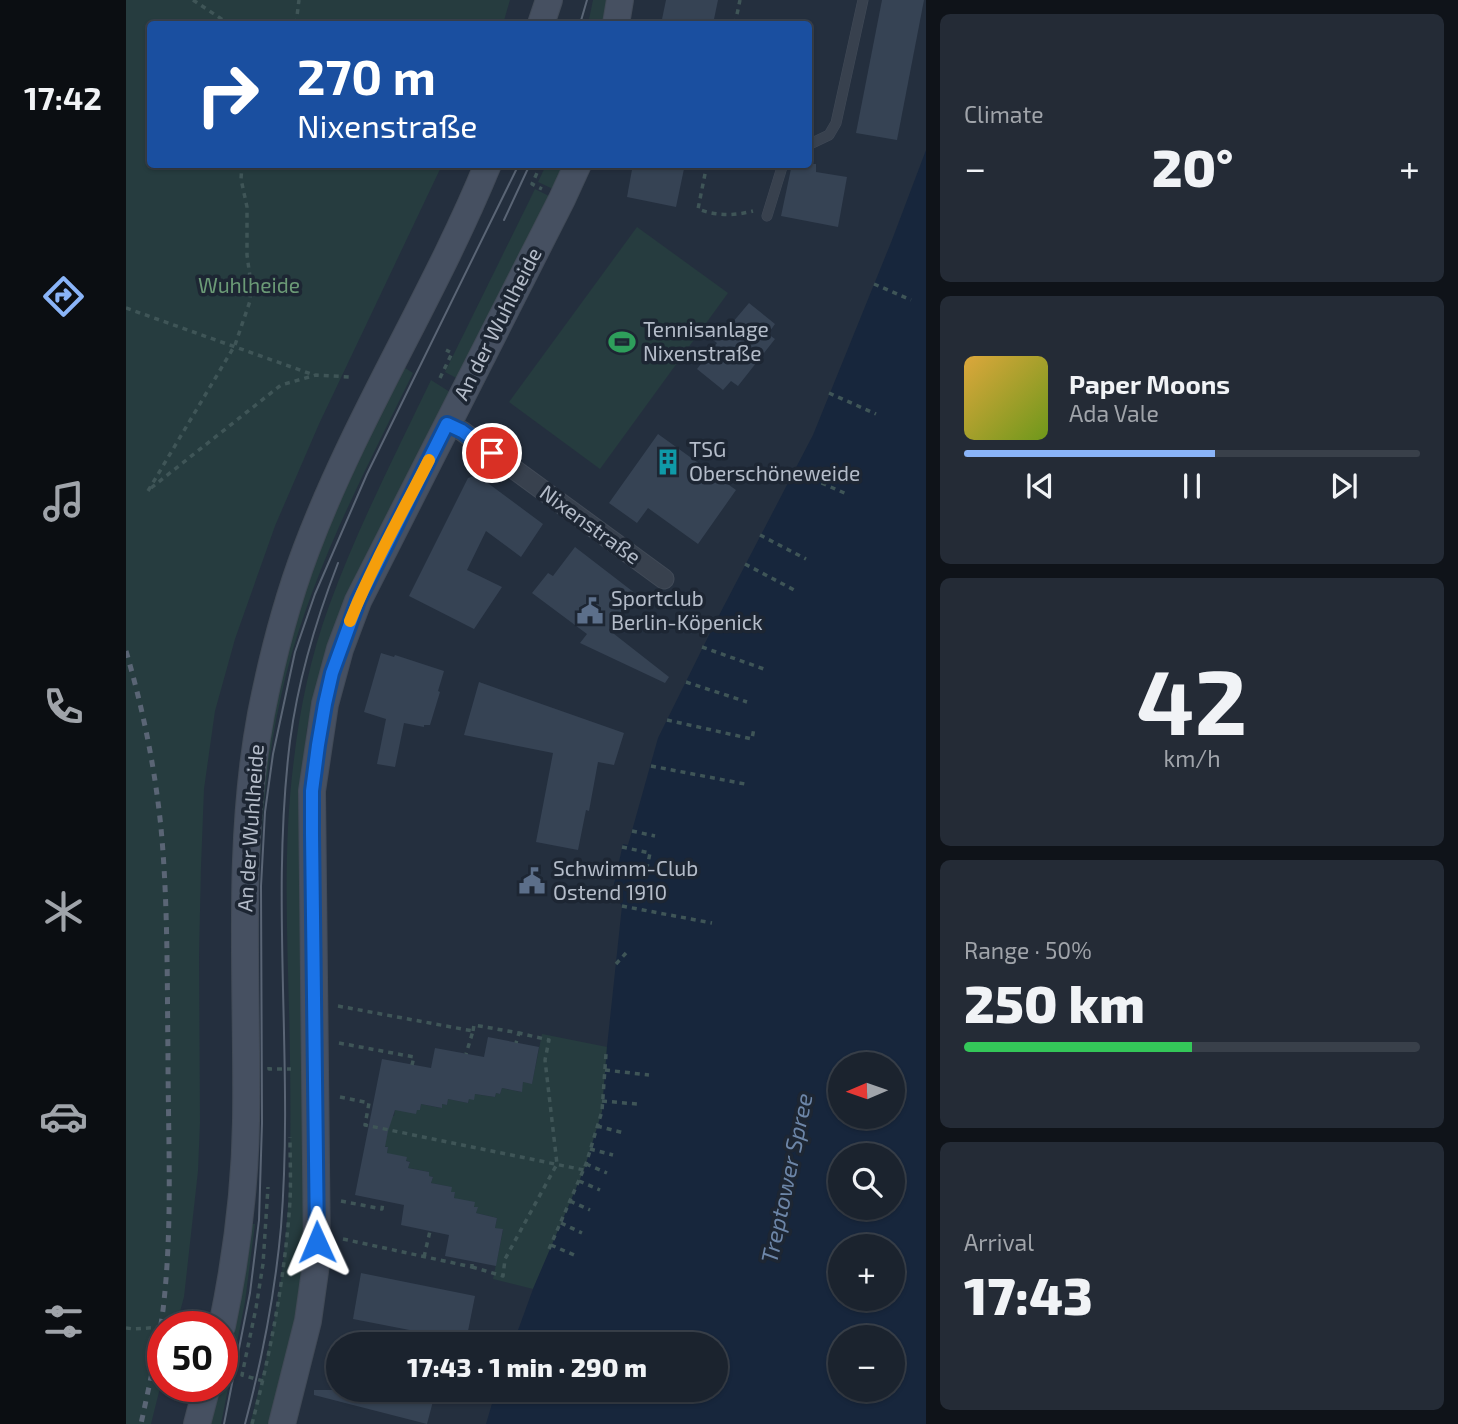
<!DOCTYPE html>
<html lang="en">
<head>
<meta charset="utf-8">
<style>
  :root { --surface:#1b232e; --page:#242b36; --text:#f1f3f6; --muted:#a0a4aa; --line:#39404a; --accent:#8ab4f8 }
  body { margin:0; font-family:"Exo 2",sans-serif; background:var(--page); color:var(--text); height:100vh; display:flex; flex-direction:column; font-size:26px; white-space:nowrap }
  * { box-sizing:border-box; margin:0 }
  p { font-size:23px; color:var(--muted) }
  .icon { flex:none; width:38px; height:38px; fill:none; stroke:currentColor; stroke-width:2; stroke-linecap:round; stroke-linejoin:round }
  .map { position:relative; flex:1; overflow:hidden }
  .drawer { display:flex; flex-direction:column; gap:14px; padding:14px; background:#0f1319; width:532px }
  .drawer>* { flex:none }
  .hud { position:absolute; left:21px; top:21px; width:665px; height:147px; border-radius:7px; box-shadow:0 2px 5px #0004,0 0 0 2px var(--line); background:#1a4fa0; color:#fff; overflow:hidden }
  .needle { width:46px; rotate:268deg }
  .buttons { position:absolute; left:702px; top:1052px; display:grid; gap:14px }
  .buttons a { display:grid; place-items:center; width:77px; height:77px; border-radius:50%; background:var(--surface); box-shadow:0 2px 5px #0004,0 0 0 2px var(--line); font-size:35px }
  .speed { position:absolute; left:21px; top:1311px; display:flex; gap:14px; font-size:35px; font-weight:700; text-align:center }
  .speed>* { display:grid; place-content:center; width:91px; height:91px; border-radius:50%; background:var(--surface); box-shadow:0 2px 5px #0004,0 0 0 2px var(--line); line-height:1 }
  .speed .limit { border:10px solid #d22; background:#fff; color:#111 }
  .pin { position:absolute; display:grid; place-items:center; width:60px; height:60px; color:#fff; margin:-30px; border:4px solid #fff; border-radius:50%; box-shadow:0 2px 7px #0007 }
  .me { position:absolute; width:77px; margin:-38px; rotate:359deg; stroke-linejoin:round; filter:drop-shadow(0 0 5px #0008) }
  .turn { display:flex; align-items:center; gap:24px; height:147px; padding:0 35px; font-size:32px }
  .turn .icon { width:91px; height:91px; stroke-width:2.5 }
  .turn b { display:block; font-size:49px; line-height:60px }
  .big { font-size:52px; font-weight:800; line-height:1.1 }
  .drawer .tile { flex:1; display:flex; flex-direction:column; justify-content:center; gap:10px; min-width:0; padding:0 24px; border-radius:10px; background:var(--page) }
  .drawer .dial { align-items:center; gap:0 }
  .dial b { font-size:91px; line-height:1 }
  .song { display:flex; align-items:center; gap:21px }
  .cover { width:84px; height:84px; border-radius:10px; background:linear-gradient(135deg,hsl(40 70% 55%),hsl(80 70% 35%)) }
  .played { height:7px; border-radius:4px; background:linear-gradient(90deg,var(--accent) 55%,var(--line) 55%) }
  .keys { display:flex; justify-content:space-around; direction:ltr }
  .heat { display:flex; justify-content:space-between; align-items:center; font-size:38px; direction:ltr }
  .charge { height:10px; border-radius:5px; background:linear-gradient(90deg,#34c759 50%,var(--line) 0) }
  .trip { position:absolute; left:200px; top:1332px; width:402px; height:70px; border-radius:35px; background:var(--surface); box-shadow:0 2px 5px #0004,0 0 0 2px var(--line); font-weight:800; line-height:70px; text-align:center }
  main { display:flex; flex:1; min-height:0 }
  .tabs { display:flex; flex-direction:column; width:126px; justify-content:space-around; align-items:center; background:#0b0e12; color:var(--muted) }
  .tabs .icon { width:49px; height:49px }
  .tabs .selected { color:var(--accent) }
  .tabs b { font-size:32px; color:var(--text) }
  .map>svg:first-child { display:block }
  .green { fill:#263c3f }
  .water { fill:#17263c; fill-rule:evenodd }
  .building { fill:#364354 }
  .lines { fill:none; stroke-linecap:round; stroke-linejoin:round }
  .service-casing { stroke:#414a57; stroke-width:11 }
  .minor-casing { stroke:#414a57; stroke-width:21 }
  .secondary-casing { stroke:#414a57; stroke-width:28 }
  .path { stroke:#3f5557; stroke-width:3.5; stroke-dasharray:5 5; stroke-linecap:butt }
  .service { stroke:#38414e; stroke-width:10 }
  .minor { stroke:#38414e; stroke-width:19 }
  .secondary { stroke:#465061; stroke-width:26 }
  .tram { stroke:#5a6575; stroke-width:2 }
  .rail { stroke:#5a6575; stroke-width:5; stroke-dasharray:7 7; stroke-linecap:butt }
  .route-casing { stroke:#114b97; stroke-width:18 }
  .route { stroke:#1a73e8; stroke-width:12 }
  .slow { stroke:#f59e0b; stroke-width:12 }
  .labels { text-anchor:middle; stroke-width:7; stroke-linejoin:round; paint-order:stroke }
  .park-label { font-size:21px; fill:#6b9a76; stroke:#1d2633 }
  .street-label { font-size:21px; fill:#b4bcc9; stroke:#1d2633 }
  .poi-label { font-size:21px; fill:#b4bcc9; stroke:#1d2633; text-anchor:start }
  .water-label { font-size:23px; font-style:italic; fill:#6d86a8; stroke:#1d2633 }
</style>
</head>
<body>
<main>
<nav class="tabs">
<b>17:42</b>
<svg class="icon selected" aria-label="directions" viewBox="0 0 24 24"><path d="M12 3l9 9-9 9-9-9zM9 14v-3h6M13 9l2 2-2 2"/></svg>
<svg class="icon" aria-label="music" viewBox="0 0 24 24"><path d="M9 18V5l10-2v13"/><circle cx="6" cy="18" r="3"/><circle cx="16" cy="16" r="3"/></svg>
<svg class="icon" aria-label="phone" viewBox="0 0 24 24"><path d="M5 4h4l2 5-3 2q2 4 5 5l2-3 5 2v4C11 20 4 13 5 4z"/></svg>
<svg class="icon" aria-label="climate" viewBox="0 0 24 24"><path d="M12 3v18M4 7l16 10M4 17L20 7"/></svg>
<svg class="icon" aria-label="car" viewBox="0 0 24 24"><path d="M5 17H2v-5l4-1 3-4h7l3 4 3 1v5h-3M9 17h6M6 11h13"/><circle cx="7" cy="17" r="2"/><circle cx="17" cy="17" r="2"/></svg>
<svg class="icon" aria-label="filters" viewBox="0 0 24 24"><path d="M4 7h16M4 17h16"/><circle cx="9" cy="7" r="2"/><circle cx="15" cy="17" r="2"/></svg>
</nav>
<div class="map">
<svg width="800" height="1424" viewBox="0 0 800 1424">
  <rect width="100%" height="100%" fill="#242f3e"/>
  <!-- green -->
  <g class="green">
    <polygon points="0,0 384,0 377,24 24,24 24,164 316,165 193,424 149,526 109,639 89,711 78,789 75,867 73,955 74,1123 72,1171 58,1297 50,1326 37,1326 37,1376 25,1424 0,1424"/>
    <polygon points="467,0 483,0 478,24 462,24"/>
    <polygon points="420,165 438,165 427,189 412,182"/>
    <polygon points="409,189 423,196 332,379 319,372"/>
    <polygon points="511,227 602,293 474,469 383,402"/>
    <path d="M276,366L287,373C239,471 187,569 160,675C123,822 132,974 133,1124L129,869L145,707L187,560Z"/>
    <path d="M305,380L324,392L206,634L194,672L181,728L173,805L180,1250L173,1316L144,1424H124C136,1379 147,1333 154,1287C165,1213 165,1135 164,1061C163,961 155,857 168,759C174,707 185,655 203,606C231,529 269,455 305,380Z"/>
    <polygon points="416,1034 481,1047 476,1112 458,1170 407,1289 367,1279 377,1230 369,1228 371,1218 350,1213 351,1208 328,1198 329,1193 325,1192 325,1187 305,1183 307,1177 303,1176 303,1172 282,1168 284,1162 261,1153 262,1147 257,1146 264,1115 268,1116 269,1109 294,1110 295,1104 315,1108 316,1104 321,1105 322,1099 342,1103 343,1099 349,1094 369,1097 370,1093 374,1094 376,1088 395,1092 397,1082 406,1083"/>
    <polygon points="123,1224 129,1224 119,1302 95,1424 82,1424 91,1386 96,1386 96,1367 111,1300"/>
  </g>
  <!-- water -->
  <path class="water" d="M800,150V1424H360L370,1390H590V1344H387L407,1289L458,1170L476,1112L481,1047L496,906L486,893L497,844L502,845L532,738L588,625L687,435L766,240ZM714,1064H766V1116H714ZM714,1155H766V1208H714ZM714,1246H766V1298H714ZM714,1337H766V1390H714Z"/>
  <!-- building -->
  <g class="building">
    <polygon points="540,0 592,0 587,24 535,24"/>
    <polygon points="756,0 798,0 771,140 730,133"/>
    <polygon points="507,164 559,164 550,207 501,197"/>
    <polygon points="666,164 690,164 690,172 721,177 712,227 655,216"/>
    <polygon points="623,303 649,324 642,334 649,339 612,386 605,381 597,390 571,369 591,343 584,338 595,324 601,329"/>
    <polygon points="532,434 610,490 572,544 522,508 511,523 483,503"/>
    <polygon points="351,475 417,524 395,557 360,531 341,570 376,587 348,629 283,596 342,478"/>
    <polygon points="449,547 510,594 483,630 543,677 539,683 454,643 461,634 406,593 422,573 427,576"/>
    <polygon points="255,653 268,657 269,655 318,671 312,691 314,692 304,725 298,725 298,727 278,723 269,767 251,764 260,719 238,712"/>
    <polygon points="353,682 498,733 488,765 472,762 463,811 460,810 452,850 410,842 427,753 338,735"/>
    <polygon points="362,1037 413,1047 406,1084 397,1082 396,1092 376,1088 374,1094 370,1093 369,1097 349,1094 348,1100 343,1099 342,1103 322,1099 321,1105 316,1104 316,1108 295,1104 294,1110 291,1110 290,1114 269,1110 262,1131 259,1147 262,1147 261,1153 281,1157 280,1161 284,1162 282,1168 303,1172 303,1176 307,1177 305,1183 326,1187 325,1192 329,1192 328,1198 349,1202 348,1207 352,1207 350,1213 371,1218 369,1228 377,1229 370,1266 319,1256 323,1235 275,1225 278,1205 229,1195 256,1059 305,1068 309,1048 358,1057"/>
    <polygon points="235,1273 349,1296 340,1341 227,1319"/>
    <polygon points="188,1390 310,1390 301,1424 188,1395"/>
  </g>
  <g class="lines">
    <!-- service casing -->
    <g class="service-casing">
      <g id="service">
        <polyline points="682,145 703,135 710,123 737,0"/>
        <polyline points="641,216 657,164"/>
      </g>
    </g>
    <!-- minor casing -->
    <g class="minor-casing">
      <polyline id="minor" points="321,424 336,431 538,579"/>
    </g>
    <!-- secondary casing -->
    <g class="secondary-casing">
      <g id="secondary">
        <polyline points="415,24 423,0"/>
        <polyline points="490,24 494,0"/>
        <path d="M96,1326C110,1259 119,1190 120,1121C122,986 110,848 135,714C146,658 160,603 180,550C230,417 308,296 362,164"/>
        <polyline points="71,1424 81,1386"/>
        <polyline points="156,1424 182,1321 191,1257 186,791 199,704 214,649 232,601 436,199 452,164"/>
      </g>
    </g>
    <!-- path -->
    <g class="path">
      <polyline points="67,0 103,24"/>
      <polyline points="170,24 173,0"/>
      <polyline points="609,24 614,0"/>
      <polyline points="415,164 406,184 416,189"/>
      <path d="M581,164L572,209C590,216 608,216 627,211"/>
      <polyline points="748,284 785,300"/>
      <polyline points="0,308 188,375"/>
      <polyline points="314,378 326,353 320,350"/>
      <polyline points="703,393 750,414"/>
      <polyline points="668,471 723,495"/>
      <polyline points="25,488 155,385 190,375 224,377"/>
      <polyline points="22,491 109,345 124,301 125,284 121,255 121,207 115,179 116,164"/>
      <polyline points="634,535 680,559"/>
      <polyline points="619,564 672,592"/>
      <polyline points="576,647 638,669"/>
      <polyline points="560,682 621,702"/>
      <polyline points="541,720 626,739 628,728"/>
      <polyline points="525,766 619,784"/>
      <polyline points="506,831 529,836"/>
      <polyline points="496,847 524,853 516,892"/>
      <polyline points="496,906 586,923"/>
      <polyline points="490,964 500,953"/>
      <polyline points="212,1006 347,1031 340,1054"/>
      <polyline points="347,1031 348,1025 393,1033 390,1043"/>
      <polyline points="213,1043 288,1057 286,1065"/>
      <polyline points="143,1067 143,1069 165,1069"/>
      <polyline points="479,1070 523,1075"/>
      <polyline points="214,1097 243,1103 239,1125 458,1170"/>
      <polyline points="476,1101 511,1104"/>
      <polyline points="471,1126 498,1133"/>
      <polyline points="464,1149 487,1155"/>
      <polyline points="460,1164 481,1173"/>
      <polyline points="453,1181 474,1190"/>
      <polyline points="215,1201 256,1209 257,1201"/>
      <polyline points="444,1201 464,1210"/>
      <polyline points="435,1223 456,1233"/>
      <polyline points="217,1239 346,1267 346,1261"/>
      <polyline points="425,1245 448,1255"/>
      <polyline points="423,1249 460,1164 476,1111 480,1054"/>
      <polyline points="298,1257 304,1231"/>
      <polyline points="346,1267 377,1276 379,1259 431,1164 419,1060 423,1040 393,1033"/>
      <polyline points="45,1326 51,1326"/>
      <polyline points="0,1328 8,1329 37,1327"/>
      <polyline points="137,1381 116,1375 130,1308 137,1264 142,1187"/>
      <path d="M126,1424C145,1351 159,1276 164,1201C165,1180 164,1158 164,1137"/>
    </g>
    <!-- service -->
    <use href="#service" class="service"/>
    <!-- minor -->
    <use href="#minor" class="minor"/>
    <!-- secondary -->
    <use href="#secondary" class="secondary"/>
    <!-- tram -->
    <g class="tram">
      <polyline points="454,24 461,0"/>
      <polyline points="378,220 404,164"/>
      <polyline points="98,1424 124,1293 133,1220 136,1123 135,886 139,812 147,754 169,652 189,594 241,474 393,164"/>
      <path d="M119,1424C136,1360 149,1293 155,1227C168,1065 144,902 164,741C172,680 190,620 212,563"/>
    </g>
    <!-- rail -->
    <path class="rail" d="M0,651C17,709 29,768 35,828C42,903 41,979 42,1055C42,1140 47,1225 37,1310C32,1348 23,1386 15,1424"/>
  </g>
  <g class="lines">
    <!-- route casing -->
    <g class="route-casing">
      <polyline id="route" points="191,1242 186,834 186,791 192,745 199,704 206,673 232,601 321,424 336,431 366,453"/>
    </g>
    <!-- route -->
    <use href="#route" class="route"/>
    <!-- slow -->
    <path class="slow" d="M224,621C246,566 276,513 303,460"/>
  </g>
  <!-- icons -->
  <defs>
    <g id="stadium-bare" transform="scale(2.1)"><path d="M0-5a6.5 5 0 1 0 0 10a6.5 5 0 1 0 0-10ZM-3.5-1.8h7v3.6h-7Z" fill="#2e9e5b" stroke="#1d2633" stroke-width="2.5" paint-order="stroke"/></g>
    <g id="building-bare" transform="scale(2.1)"><path d="M-4-6H4V6H1V3H-1V6H-4ZM-2.5-4.3h1.7v1.8h-1.7ZM.8-4.3h1.7v1.8H.8ZM-2.5-1h1.7V.8h-1.7ZM.8-1h1.7V.8H.8Z" fill="#0f9aa8" stroke="#1d2633" stroke-width="2.5" paint-order="stroke"/></g>
    <g id="civic-bare" transform="scale(2.1)"><path d="M-.6-6.5H3V-4.5H.6V-3L4-1V1h2V6H-6V1h2V-1L-.6-3ZM-1.2 2.5V6h2.4V2.5Z" fill="#5c6f8a" stroke="#1d2633" stroke-width="2.5" paint-order="stroke"/></g>
  </defs>
  <g fill-rule="evenodd">
    <use href="#stadium-bare" x="496" y="342"/>
    <use href="#building-bare" x="542" y="462"/>
    <use href="#civic-bare" x="464" y="611"/>
    <use href="#civic-bare" x="406" y="881"/>
  </g>
  <g class="labels">
    <!-- park labels -->
    <g class="park-label">
      <text x="123" y="293">Wuhlheide</text>
    </g>
    <!-- street labels -->
    <g class="street-label">
      <text transform="translate(372 324) rotate(-63)" y="7">An der Wuhlheide</text>
      <text transform="translate(464 525) rotate(36)" y="7">Nixenstraße</text>
      <text transform="translate(125 828) rotate(-86)" y="7">An der Wuhlheide</text>
    </g>
    <!-- poi labels -->
    <g class="poi-label">
      <text x="517" y="337">Tennisanlage<tspan x="517" dy="24">Nixenstraße</tspan></text>
      <text x="563" y="457">TSG<tspan x="563" dy="24">Oberschöneweide</tspan></text>
      <text x="485" y="606">Sportclub<tspan x="485" dy="24">Berlin-Köpenick</tspan></text>
      <text x="427" y="876">Schwimm-Club<tspan x="427" dy="24">Ostend 1910</tspan></text>
    </g>
    <!-- water labels -->
    <g class="water-label">
      <text transform="translate(661 1178) rotate(-78)" y="8">Treptower Spree</text>
    </g>
  </g>
</svg>
<div class="buttons">
<a><svg class="needle" viewBox="-14 -14 28 28"><path d="M0-13l5 13h-10z" fill="#e53935"/><path d="M0 13l5-13h-10z" fill="#a0a4aa"/></svg></a>
<a><svg class="icon" aria-label="search" viewBox="0 0 24 24"><circle cx="10" cy="10" r="6"/><path d="M15 15l6 6"/></svg></a>
<a>+</a>
<a>−</a>
</div>
<div class="speed"><div class="limit">50</div></div>
<div class="pin" style="left:366px;top:453px;background:#d93025"><svg class="icon" aria-label="arrive" viewBox="0 0 24 24"><path d="M6 21V4h12l-3 4 3 4H6"/></svg></div>
<svg class="me" style="left:191px;top:1242px" viewBox="-20 -20 40 40"><path d="M0-17L14 15 0 8-14 15z" fill="#1a73e8" stroke="#fff" stroke-width="4"/></svg>
<div class="trip">17:43 · 1 min · 290 m</div>
<div class="hud">
<div class="turn"><svg class="icon" aria-label="right" viewBox="0 0 24 24"><path d="M7 20v-9h11M14 6l5 5-5 5"/></svg><div><b>270 m</b>Nixenstraße</div></div>
</div>
</div>
<section class="drawer">
<div class="tile"><p>Climate</p>
<div class="heat"><a>−</a><b class="big">20°</b><a>+</a></div>
</div>
<div class="tile">
<div class="song"><i class="cover"></i><div><b>Paper Moons</b><p>Ada Vale</p></div></div>
<div class="played"></div>
<div class="keys"><svg class="icon" aria-label="previous" viewBox="0 0 24 24"><path d="M18 5L8 12l10 7zM5 5v14"/></svg><svg class="icon" aria-label="pause" viewBox="0 0 24 24"><path d="M8 5v14M16 5v14"/></svg><svg class="icon" aria-label="next" viewBox="0 0 24 24"><path d="M6 5l10 7-10 7zM19 5v14"/></svg></div>
</div>
<div class="tile dial"><b>42</b><p>km/h</p></div>
<div class="tile"><p>Range · 50%</p><b class="big">250 km</b><div class="charge"></div></div>
<div class="tile"><p>Arrival</p><b class="big">17:43</b></div>
</section>
</main>
</body>
</html>
